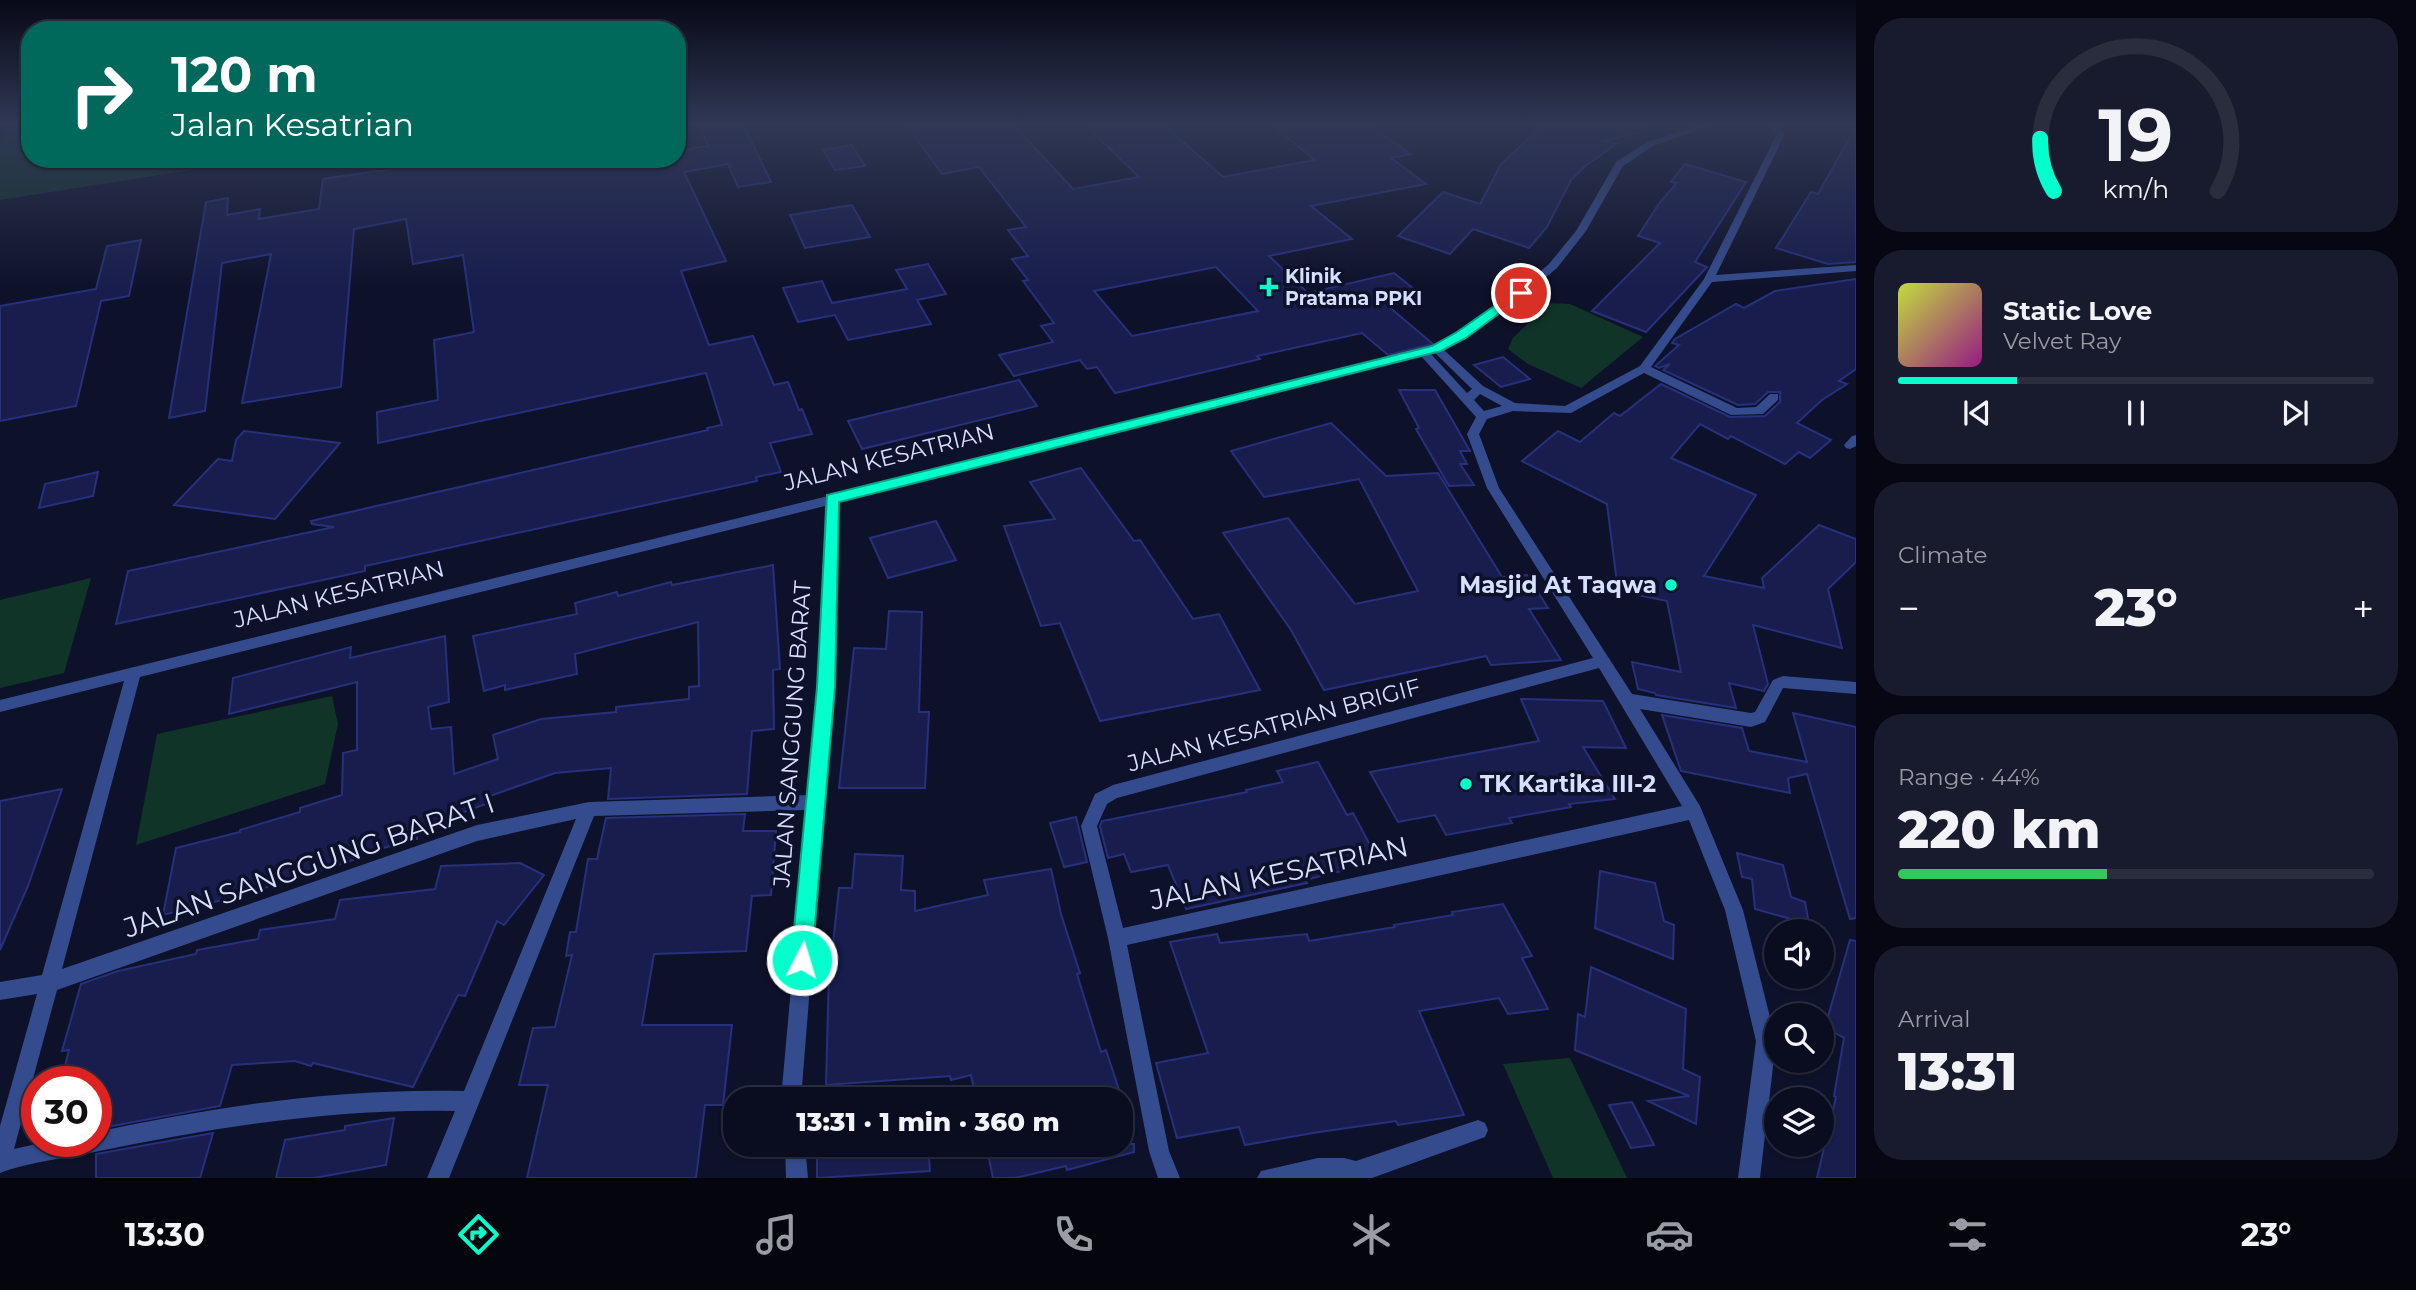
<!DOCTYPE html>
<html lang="en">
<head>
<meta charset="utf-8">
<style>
  :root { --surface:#0a0d20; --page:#181b2d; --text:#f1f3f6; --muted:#999ca5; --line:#2a2d3e; --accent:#03ffcb }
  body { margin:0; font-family:Montserrat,sans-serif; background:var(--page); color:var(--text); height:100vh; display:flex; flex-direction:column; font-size:26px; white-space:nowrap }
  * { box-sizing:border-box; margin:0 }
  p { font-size:23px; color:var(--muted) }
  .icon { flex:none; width:38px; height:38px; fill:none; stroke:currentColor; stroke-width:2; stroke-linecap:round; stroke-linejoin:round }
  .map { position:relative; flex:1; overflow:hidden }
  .side { display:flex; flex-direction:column; gap:18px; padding:18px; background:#060712; width:560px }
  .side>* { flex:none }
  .top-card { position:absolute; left:21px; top:21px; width:665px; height:147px; border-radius:28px; box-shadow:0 2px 5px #0004,0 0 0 2px var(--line); background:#00695c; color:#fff; overflow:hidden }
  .fabs { position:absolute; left:1764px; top:919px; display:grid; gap:14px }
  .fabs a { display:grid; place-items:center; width:70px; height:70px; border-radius:50%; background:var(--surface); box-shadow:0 2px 5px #0004,0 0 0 2px var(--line); font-size:35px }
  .speed { position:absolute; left:21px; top:1066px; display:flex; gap:14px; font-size:35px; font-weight:700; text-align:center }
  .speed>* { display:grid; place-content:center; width:91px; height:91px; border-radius:50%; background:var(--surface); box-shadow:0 2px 5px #0004,0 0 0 2px var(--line); line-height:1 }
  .speed .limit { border:10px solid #d22; background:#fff; color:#111 }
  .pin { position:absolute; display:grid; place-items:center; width:60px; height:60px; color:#fff; margin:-30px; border:4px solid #fff; border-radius:50%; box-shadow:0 2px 7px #0007 }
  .me { position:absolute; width:77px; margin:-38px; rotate:5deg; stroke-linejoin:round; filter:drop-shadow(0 0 5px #0008) }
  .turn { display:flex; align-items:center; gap:24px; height:147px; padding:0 35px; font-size:32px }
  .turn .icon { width:91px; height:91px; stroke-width:2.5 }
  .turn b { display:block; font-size:49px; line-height:60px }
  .big { font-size:52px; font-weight:800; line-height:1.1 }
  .side .widget { flex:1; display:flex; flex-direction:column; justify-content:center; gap:10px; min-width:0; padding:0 24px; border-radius:28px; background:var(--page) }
  .side .dial { align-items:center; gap:0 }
  .dial svg { height:182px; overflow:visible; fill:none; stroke:var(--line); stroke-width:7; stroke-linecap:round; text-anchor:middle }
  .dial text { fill:var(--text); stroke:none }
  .song { display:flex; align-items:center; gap:21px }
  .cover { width:84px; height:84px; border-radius:10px; background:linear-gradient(135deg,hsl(70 70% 55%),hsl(310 70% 35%)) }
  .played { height:7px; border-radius:4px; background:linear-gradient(90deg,var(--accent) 25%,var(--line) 25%) }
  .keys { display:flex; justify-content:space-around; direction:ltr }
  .heat { display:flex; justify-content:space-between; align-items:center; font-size:38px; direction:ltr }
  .charge { height:10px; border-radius:5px; background:linear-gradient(90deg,#34c759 44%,var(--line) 0) }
  .trip { position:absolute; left:723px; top:1087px; width:410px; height:70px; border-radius:28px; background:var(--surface); box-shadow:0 2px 5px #0004,0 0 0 2px var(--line); font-weight:800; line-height:70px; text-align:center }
  .tabs { display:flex; height:112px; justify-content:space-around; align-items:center; background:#04050d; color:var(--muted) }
  .tabs .icon { width:49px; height:49px }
  .tabs .selected { color:var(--accent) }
  .tabs b { font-size:32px; color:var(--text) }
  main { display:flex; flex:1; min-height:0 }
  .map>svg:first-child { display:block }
  .green { fill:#103528 }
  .building { fill:#181d4d; stroke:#27307c; stroke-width:2; fill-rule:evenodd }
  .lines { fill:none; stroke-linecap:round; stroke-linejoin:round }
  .minor { fill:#344c8e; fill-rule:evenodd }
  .route { fill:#03ffcb; stroke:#02a684; stroke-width:2 }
  .poi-dot { fill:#03ffcb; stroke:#0e112a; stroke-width:2.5 }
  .labels { text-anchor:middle; stroke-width:7; stroke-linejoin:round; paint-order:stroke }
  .far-poi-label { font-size:19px; font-weight:bold; fill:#d7dfff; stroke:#0e112a; text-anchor:start }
  .street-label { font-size:23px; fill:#d7dfff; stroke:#0e112a }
  .poi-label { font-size:23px; font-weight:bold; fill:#d7dfff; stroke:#0e112a; text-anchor:end }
  .near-street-label { font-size:28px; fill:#d7dfff; stroke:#0e112a }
</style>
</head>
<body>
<main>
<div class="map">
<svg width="1856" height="1178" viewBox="0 0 1856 1178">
  <rect width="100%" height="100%" fill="#0e112a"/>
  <!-- green -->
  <g class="green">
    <polygon points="30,125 30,159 261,159 0,200 0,141 5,129"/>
    <polygon points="1549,303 1570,304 1643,337 1581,388 1528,364 1508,349 1513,338"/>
    <polygon points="91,578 64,673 0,688 0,600"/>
    <polygon points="332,696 338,724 325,784 136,845 157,734"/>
    <polygon points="1570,1058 1627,1178 1553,1178 1503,1064"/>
  </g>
  <!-- building -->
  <g class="building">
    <polygon points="698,124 743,124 771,182 738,187 728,164 684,172 726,261 681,271 709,345 753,336 774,385 788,382 799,410 802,409 812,434 770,443 781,472 756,477 757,481 365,566 365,571 116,624 128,571 334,527 312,524 311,521 708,430 707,428 722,425 706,373 378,443 377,412 438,400 434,340 474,332 463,255 413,264 406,219 354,229 341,387 242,403 271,254 222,263 205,411 169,418 206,202 228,198 227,215 260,209 259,219 319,209 323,179 460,159 677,159 677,151 708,146"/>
    <path d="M906,124H1013L1073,189L1139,177L1084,124H1163L1223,177L1315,160L1270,124H1367L1411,154L1391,158L1426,184L1311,206L1352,239L1269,256L1308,293L1394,273L1419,293L1405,295L1411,300L1388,306L1433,344L1388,355L1362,333L1257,356L1260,359L1115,393L1097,367L1087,369L1080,360L1014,376L999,355L1053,342L1041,326L1054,323L1023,281L1028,280L1012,259L1028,256L1008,230L1026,227L979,167L942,174ZM1216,267L1258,311L1132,336L1094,291Z"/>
    <polygon points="1544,124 1641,124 1642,131 1605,141 1616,144 1584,167 1571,180 1547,227 1529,248 1473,229 1450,254 1398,236 1443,192 1480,204 1501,164"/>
    <polygon points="1856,126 1856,262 1828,264 1776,248 1811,192 1818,194"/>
    <polygon points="852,145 865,166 835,170 823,150"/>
    <polygon points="1685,164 1746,182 1695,262 1707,267 1646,332 1592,311 1660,243 1638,236 1660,202 1677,183 1671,182"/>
    <polygon points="852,205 870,237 805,248 790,215"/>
    <polygon points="141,240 129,296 101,301 76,406 0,421 0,306 96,289 107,246"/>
    <polygon points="928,264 946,294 917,300 931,324 848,340 835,315 798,322 783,288 822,281 832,303 907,289 896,270"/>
    <polygon points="1856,279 1856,369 1839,381 1847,384 1822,400 1797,423 1831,440 1810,458 1799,452 1785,464 1731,436 1728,439 1700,424 1671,458 1756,495 1704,576 1764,588 1762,578 1819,525 1856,539 1856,562 1828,589 1842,648 1753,625 1768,684 1764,691 1729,683 1736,708 1656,695 1655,693 1638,689 1632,662 1681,672 1667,601 1618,591 1607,504 1522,461 1558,431 1580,442 1614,413 1620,416 1661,384 1730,417 1765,416 1780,402 1780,392 1768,392 1755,404 1738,405 1663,370 1670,364 1659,368 1655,366 1679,345 1672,343 1675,339 1736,304 1744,308 1775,291"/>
    <polygon points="1503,357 1530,379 1501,387 1474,365"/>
    <polygon points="1019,380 1037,406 862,449 848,421"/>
    <polygon points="1399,390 1435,390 1470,451 1460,451 1467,464 1460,464 1474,485 1449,486 1416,429 1419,428"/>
    <polygon points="1331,423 1386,476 1438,473 1502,577 1527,575 1548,608 1529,609 1561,660 1491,665 1486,656 1324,690 1291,630 1223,533 1288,518 1355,604 1418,591 1359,479 1264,497 1231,451"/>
    <polygon points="244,431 340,443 275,519 174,505 218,459 232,461 236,440"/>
    <polygon points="1081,468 1134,541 1140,540 1193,619 1219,614 1260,690 1100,721 1060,623 1041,626 1004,526 1055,519 1030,482"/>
    <polygon points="98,472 93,496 39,508 45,484"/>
    <polygon points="936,521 956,560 888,578 870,538"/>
    <polygon points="773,565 780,669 773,670 774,729 752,731 747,794 608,799 611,768 555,773 487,797 489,803 417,829 417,839 353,856 353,860 242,895 163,915 176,848 240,832 240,830 300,812 300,808 342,795 343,753 357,750 357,682 229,714 233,678 351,647 350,658 445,636 449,702 428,707 431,729 451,727 454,774 498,759 493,735 541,719 616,712 616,707 689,699 689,687 699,686 698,622 575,654 577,674 505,690 505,685 484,691 473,636 577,614 575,603 617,592 618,596 671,582 672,585"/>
    <polygon points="889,611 922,612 919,712 929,712 925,788 839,788 854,648 886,649"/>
    <polygon points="1521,699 1603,701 1626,748 1583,747 1615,799 1569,804 1571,807 1509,818 1512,823 1446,835 1435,815 1398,822 1370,772 1539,741"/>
    <polygon points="1793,713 1856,727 1856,918 1850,919 1807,774 1788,778 1790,793 1681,771 1662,715 1742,728 1749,751 1807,762"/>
    <polygon points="1318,762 1347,815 1353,813 1377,858 1339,867 1342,871 1305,880 1307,883 1186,909 1168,865 1131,872 1124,854 1108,858 1100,826 1102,821 1247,792 1246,790 1283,782 1277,771"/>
    <polygon points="62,789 28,886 0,950 0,801"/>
    <polygon points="745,814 743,831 776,831 771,895 752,896 746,951 654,954 642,1025 732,1025 723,1105 705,1105 696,1178 527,1178 548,1085 519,1085 533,1028 555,1027 572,955 566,956 570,932 576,932 588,859 597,859 606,818"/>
    <polygon points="1076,817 1087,862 1064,867 1050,823"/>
    <polygon points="1737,853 1783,865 1791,897 1805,902 1809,924 1755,909 1752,879 1742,877"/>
    <polygon points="855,854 903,856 901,890 915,891 915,911 988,895 984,880 1051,869 1061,914 1080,973 1077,974 1101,1052 1106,1050 1122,1099 976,1099 971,1075 951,1080 950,1076 826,1085 829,971 823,971 824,944 833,944 839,888 852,888"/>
    <polygon points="520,863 544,875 504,925 497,921 465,996 458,995 413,1087 313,1063 311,1066 295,1061 232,1065 220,1106 96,1129 96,1082 61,1082 69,1050 62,1051 81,984 118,971 196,954 197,950 258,939 260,930 335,919 340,900 435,889 441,866"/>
    <polygon points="1600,871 1655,883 1664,921 1674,925 1673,959 1595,928"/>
    <polygon points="1503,904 1532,956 1522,958 1548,1009 1508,1014 1499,998 1419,1011 1464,1115 1398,1125 1396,1121 1319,1132 1245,1145 1239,1127 1177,1138 1156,1063 1208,1053 1170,942 1217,934 1220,943 1307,934 1309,941 1395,927 1394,925 1453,915 1452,912"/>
    <polygon points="1850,940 1856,941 1856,1178 1817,1178 1836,1097 1834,1096 1844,1038 1825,1027"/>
    <polygon points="1591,967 1686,1009 1683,1069 1700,1077 1696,1124 1648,1101 1689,1096 1575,1050 1578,1014 1585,1017"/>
    <polygon points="1632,1102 1654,1145 1631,1148 1609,1105"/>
    <polygon points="394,1118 386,1165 314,1178 276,1178 285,1140 345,1130 345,1126"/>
    <polygon points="213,1133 200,1178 96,1178 96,1154"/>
    <polygon points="817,1144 928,1144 930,1171 817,1178"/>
    <polygon points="986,1144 1134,1144 1134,1152 1067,1170 1066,1166 1015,1178 993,1178"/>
  </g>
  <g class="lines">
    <!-- minor -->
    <g class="minor">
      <path d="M1702,124H1714L1653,146L1623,166L1586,231L1557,268L1509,308L1444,350L1483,386L1515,403L1565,406L1640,366L1704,279L1777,134L1768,124H1776L1785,134L1716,275L1856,265V271L1712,282L1651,367L1737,408L1756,407L1770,394H1778V400L1763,414L1731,415L1644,373L1571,413L1513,411L1487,419L1479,434L1499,488L1632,694L1751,713L1755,712L1773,680L1783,676L1856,682V694L1783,688L1765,722L1751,727L1640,709L1700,806L1743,910L1776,1041L1760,1178H1738L1756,1041L1725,910L1689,820L1127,945L1169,1151L1180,1178H1158L1149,1151L1108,938L1081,826L1095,794L1113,785L1593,658L1487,488L1467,434L1476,417L1421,356L838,502L834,687L801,1099H781L807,810L594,816L449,1178H427L455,1111C335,1108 217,1127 99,1151C70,1158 27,1162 0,1173V1126L37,994L0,1000V982L42,975L124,681L0,712V700L1433,347L1502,304L1549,264L1576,231L1616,162L1647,142ZM1435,353L1472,389L1467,393L1431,354ZM1480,394L1502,406L1484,411L1474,400ZM825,506L818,687L809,795L589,802L477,825L62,969L140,677ZM1599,668L1682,806L1123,928L1097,826L1107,804L1117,798ZM576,819L464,1091C339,1088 218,1106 96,1132V1141H50L14,1149L57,990L477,841Z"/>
      <polygon points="1856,435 1856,446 1850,449 1846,448 1844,445 1852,436"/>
      <polygon points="1478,1120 1485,1123 1488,1130 1485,1137 1372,1178 1257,1178 1261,1171 1318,1158 1344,1158 1356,1161"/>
      <polygon points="785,1144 805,1144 808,1178 786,1178"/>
    </g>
  </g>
  <!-- sky -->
  <linearGradient id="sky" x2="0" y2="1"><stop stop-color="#080917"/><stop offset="0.43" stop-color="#303855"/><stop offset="1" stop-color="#303855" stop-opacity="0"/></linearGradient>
  <rect width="1856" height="289" fill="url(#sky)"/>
  <!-- route -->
  <polygon class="route" points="1517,290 1527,293 1466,338 1441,351 839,502 835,687 812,960 809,967 802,970 794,967 791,960 817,687 827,495 1432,346 1457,332"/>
  <!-- markers -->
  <g class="poi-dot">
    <path d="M1265.5 276.5h7v7h7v7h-7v7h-7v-7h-7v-7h7z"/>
    <circle cx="1671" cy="585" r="7"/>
    <circle cx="1466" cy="784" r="7"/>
  </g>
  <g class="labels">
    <!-- far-poi labels -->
    <g class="far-poi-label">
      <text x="1285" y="283">Klinik<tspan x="1285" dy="22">Pratama PPKI</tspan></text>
    </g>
    <!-- street labels -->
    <g class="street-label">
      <text transform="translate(889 457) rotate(-14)" y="8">JALAN KESATRIAN</text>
      <text transform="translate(339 594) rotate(-14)" y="8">JALAN KESATRIAN</text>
      <text transform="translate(1274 725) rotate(-15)" y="8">JALAN KESATRIAN BRIGIF</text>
      <text transform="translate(792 734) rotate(-86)" y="8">JALAN SANGGUNG BARAT</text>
    </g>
    <!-- poi labels -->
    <g class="poi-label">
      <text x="1657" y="593">Masjid At Taqwa</text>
      <text x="1480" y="792" text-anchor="start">TK Kartika III-2</text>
    </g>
    <!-- near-street labels -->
    <g class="near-street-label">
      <text transform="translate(309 865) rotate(-19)" y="10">JALAN SANGGUNG BARAT I</text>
      <text transform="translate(1279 873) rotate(-12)" y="10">JALAN KESATRIAN</text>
    </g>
  </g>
</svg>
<div class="fabs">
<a><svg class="icon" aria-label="sound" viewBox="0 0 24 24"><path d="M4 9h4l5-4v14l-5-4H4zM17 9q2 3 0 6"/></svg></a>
<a><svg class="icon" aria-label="search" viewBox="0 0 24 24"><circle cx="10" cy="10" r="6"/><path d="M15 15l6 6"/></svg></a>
<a><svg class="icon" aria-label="layers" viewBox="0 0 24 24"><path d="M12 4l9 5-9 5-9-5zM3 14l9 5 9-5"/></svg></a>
</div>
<div class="speed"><div class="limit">30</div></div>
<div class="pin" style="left:1521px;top:293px;background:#d93025"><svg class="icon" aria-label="arrive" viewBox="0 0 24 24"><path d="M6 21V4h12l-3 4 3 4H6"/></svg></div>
<svg class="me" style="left:802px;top:960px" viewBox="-20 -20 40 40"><circle r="17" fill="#03ffcb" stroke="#fff" stroke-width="3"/><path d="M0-11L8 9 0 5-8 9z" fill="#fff"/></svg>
<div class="trip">13:31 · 1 min · 360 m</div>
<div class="top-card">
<div class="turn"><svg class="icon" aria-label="right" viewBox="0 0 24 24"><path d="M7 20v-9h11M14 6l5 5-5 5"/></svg><div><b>120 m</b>Jalan Kesatrian</div></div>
</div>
</div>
<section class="side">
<div class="widget dial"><svg viewBox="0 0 100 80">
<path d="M14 69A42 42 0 1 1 86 69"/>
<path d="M14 69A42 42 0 0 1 8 46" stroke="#03ffcb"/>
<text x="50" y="56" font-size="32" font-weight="700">19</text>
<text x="50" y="72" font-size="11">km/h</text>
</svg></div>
<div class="widget">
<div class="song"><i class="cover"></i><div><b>Static Love</b><p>Velvet Ray</p></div></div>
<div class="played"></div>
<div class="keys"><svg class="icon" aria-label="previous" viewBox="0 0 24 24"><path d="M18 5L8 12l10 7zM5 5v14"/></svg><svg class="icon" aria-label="pause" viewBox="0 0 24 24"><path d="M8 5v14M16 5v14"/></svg><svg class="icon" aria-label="next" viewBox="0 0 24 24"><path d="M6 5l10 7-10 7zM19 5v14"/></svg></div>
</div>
<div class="widget"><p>Climate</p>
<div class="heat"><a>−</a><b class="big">23°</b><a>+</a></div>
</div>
<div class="widget"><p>Range · 44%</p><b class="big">220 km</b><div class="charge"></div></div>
<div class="widget"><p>Arrival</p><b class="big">13:31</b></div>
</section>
</main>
<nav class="tabs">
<b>13:30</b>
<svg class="icon selected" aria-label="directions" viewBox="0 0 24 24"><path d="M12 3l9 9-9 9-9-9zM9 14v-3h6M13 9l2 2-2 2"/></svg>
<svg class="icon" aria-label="music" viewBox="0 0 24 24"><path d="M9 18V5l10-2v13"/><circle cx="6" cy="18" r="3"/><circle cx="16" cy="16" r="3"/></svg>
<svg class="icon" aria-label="phone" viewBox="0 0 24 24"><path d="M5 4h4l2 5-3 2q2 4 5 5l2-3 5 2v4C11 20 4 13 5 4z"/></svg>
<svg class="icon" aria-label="climate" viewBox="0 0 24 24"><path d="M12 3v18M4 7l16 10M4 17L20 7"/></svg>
<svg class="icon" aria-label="car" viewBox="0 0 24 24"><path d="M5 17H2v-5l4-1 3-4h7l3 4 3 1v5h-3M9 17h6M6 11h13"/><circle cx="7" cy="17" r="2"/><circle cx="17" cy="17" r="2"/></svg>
<svg class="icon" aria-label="filters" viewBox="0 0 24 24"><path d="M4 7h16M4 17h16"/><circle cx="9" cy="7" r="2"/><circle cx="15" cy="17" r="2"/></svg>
<b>23°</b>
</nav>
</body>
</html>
